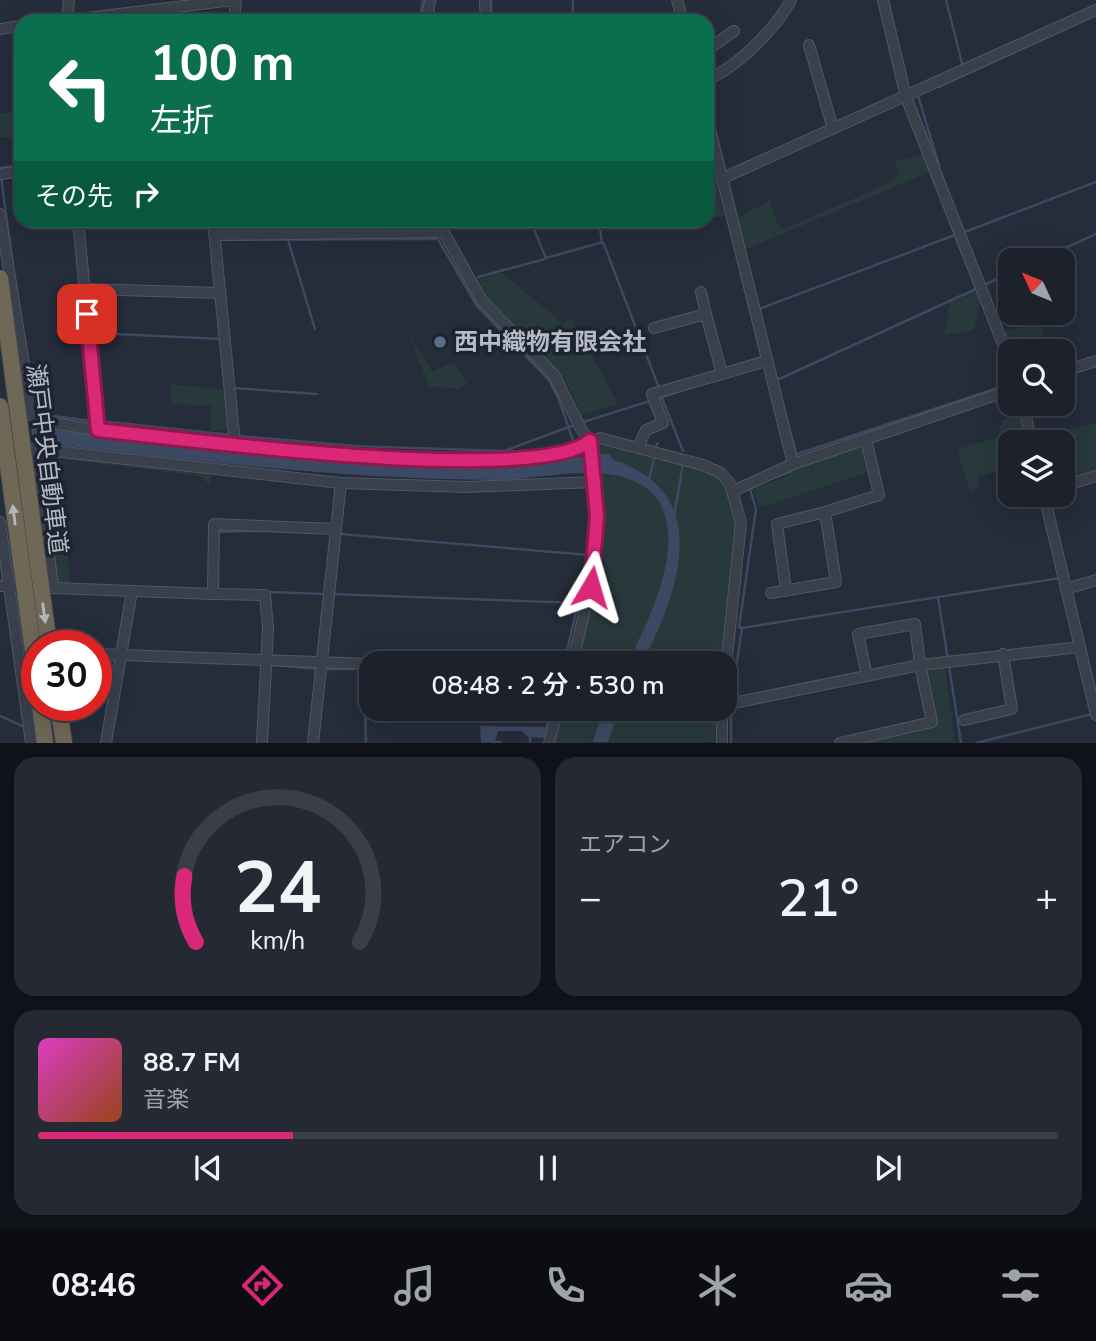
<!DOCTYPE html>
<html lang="ja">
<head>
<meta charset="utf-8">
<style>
  :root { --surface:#1c212c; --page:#252934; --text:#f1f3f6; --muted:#a0a3a9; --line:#3a3e48; --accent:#db2777 }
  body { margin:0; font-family:"Nunito Sans","Noto Sans JP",sans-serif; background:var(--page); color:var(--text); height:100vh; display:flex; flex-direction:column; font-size:26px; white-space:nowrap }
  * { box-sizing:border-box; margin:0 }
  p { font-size:23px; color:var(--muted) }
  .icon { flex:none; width:38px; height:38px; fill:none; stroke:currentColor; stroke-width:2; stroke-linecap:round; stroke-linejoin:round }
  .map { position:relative; height:743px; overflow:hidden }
  .drawer { display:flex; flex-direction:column; gap:14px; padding:14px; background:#0f1218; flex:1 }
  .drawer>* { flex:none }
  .guide { position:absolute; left:14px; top:14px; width:700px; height:214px; border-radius:21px; box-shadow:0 7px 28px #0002,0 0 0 2px var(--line); background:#0b6e4f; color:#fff; overflow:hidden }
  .needle { width:46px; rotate:314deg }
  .fabs { position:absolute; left:998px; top:248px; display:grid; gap:14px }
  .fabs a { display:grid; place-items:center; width:77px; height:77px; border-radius:14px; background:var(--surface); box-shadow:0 7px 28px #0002,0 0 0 2px var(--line); font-size:35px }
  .speed { position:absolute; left:21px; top:630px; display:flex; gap:14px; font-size:35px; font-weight:700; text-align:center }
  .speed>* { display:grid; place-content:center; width:91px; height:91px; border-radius:50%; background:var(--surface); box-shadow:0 7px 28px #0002,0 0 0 2px var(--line); line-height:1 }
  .speed .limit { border:10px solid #d22; background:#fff; color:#111 }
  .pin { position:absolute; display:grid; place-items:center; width:60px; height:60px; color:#fff; margin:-30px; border-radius:14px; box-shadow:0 4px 10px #0006 }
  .me { position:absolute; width:77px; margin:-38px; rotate:7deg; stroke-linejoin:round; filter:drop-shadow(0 0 5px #0008) }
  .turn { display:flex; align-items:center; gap:24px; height:147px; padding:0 21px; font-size:32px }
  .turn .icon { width:91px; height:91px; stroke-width:2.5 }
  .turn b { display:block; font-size:49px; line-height:60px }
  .then { display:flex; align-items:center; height:66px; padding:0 21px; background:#0003; gap:14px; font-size:26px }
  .big { font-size:52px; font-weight:600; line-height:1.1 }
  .drawer .card { flex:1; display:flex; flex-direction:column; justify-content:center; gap:10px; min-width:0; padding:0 24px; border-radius:21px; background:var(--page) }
  .drawer .dial { align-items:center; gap:0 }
  .dial svg { height:182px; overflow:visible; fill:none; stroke:var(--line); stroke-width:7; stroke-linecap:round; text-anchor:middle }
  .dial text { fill:var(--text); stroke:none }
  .song { display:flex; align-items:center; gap:21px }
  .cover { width:84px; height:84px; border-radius:10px; background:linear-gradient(135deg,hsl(310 70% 55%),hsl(20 70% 35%)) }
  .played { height:7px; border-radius:4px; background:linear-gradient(90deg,var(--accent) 25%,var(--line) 25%) }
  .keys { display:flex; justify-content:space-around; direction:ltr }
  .heat { display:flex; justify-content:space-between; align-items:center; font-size:38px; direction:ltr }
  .drawer .tiles { flex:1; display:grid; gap:14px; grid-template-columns:1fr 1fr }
  .card:last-child { grid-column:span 2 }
  .trip { position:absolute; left:359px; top:651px; width:378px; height:70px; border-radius:21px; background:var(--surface); box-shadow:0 7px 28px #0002,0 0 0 2px var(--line); font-weight:600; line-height:70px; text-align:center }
  .tab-bar { display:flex; height:112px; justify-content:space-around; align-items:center; background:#0b0d12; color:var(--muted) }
  .tab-bar .icon { width:49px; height:49px }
  .tab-bar .selected { color:var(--accent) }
  .tab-bar b { font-size:32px; color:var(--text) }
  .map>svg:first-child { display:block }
  .green { fill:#28393c }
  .water { fill:#3c4962 }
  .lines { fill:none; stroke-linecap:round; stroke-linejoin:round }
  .stream { stroke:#3c4962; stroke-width:2.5 }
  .minor-casing { stroke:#515762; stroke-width:12 }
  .highway-casing { stroke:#414752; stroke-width:18 }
  .minor { stroke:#393f4b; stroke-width:10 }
  .highway { stroke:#706856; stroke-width:16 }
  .highway-bridge-casing { stroke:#414752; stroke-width:18; stroke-linecap:butt }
  .highway-bridge { stroke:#706856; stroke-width:16 }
  .oneway { fill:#b1b6c0 }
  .route-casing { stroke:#8e194d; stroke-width:18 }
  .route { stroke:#db2777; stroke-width:12 }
  .service-dot { fill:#5c6f8a; stroke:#1e242f; stroke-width:2.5 }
  .labels { text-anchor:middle; stroke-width:7; stroke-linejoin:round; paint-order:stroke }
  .poi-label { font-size:24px; font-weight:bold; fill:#b4bac6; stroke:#1e242f; text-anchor:start }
  .street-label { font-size:24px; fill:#b4bac6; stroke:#1e242f }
</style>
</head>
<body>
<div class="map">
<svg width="1096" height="743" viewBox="0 0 1096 743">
  <rect width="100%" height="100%" fill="#252c3a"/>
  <!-- green -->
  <g class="green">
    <polygon points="21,111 21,137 0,138 0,114"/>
    <polygon points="922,154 926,156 930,170 928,173 746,249 738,218 770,200 778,225 783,229 890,183 898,175 895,161"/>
    <polygon points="712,178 716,181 725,216 707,219 707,179"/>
    <polygon points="502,273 562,322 534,347 486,298 478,279"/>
    <polygon points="978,290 981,299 974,330 944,335 950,303"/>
    <polygon points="572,318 618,404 581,415 568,386 535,348"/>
    <polygon points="1041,323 1048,352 1010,352 1002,332"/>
    <polygon points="408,334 432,371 455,362 467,385 458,389 429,386"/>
    <polygon points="171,384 226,390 230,431 211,430 211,406 171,404"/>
    <polygon points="1023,413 1029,443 1010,443 1010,453 1003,455 1006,469 978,476 978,490 970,492 957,449 1002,436 999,426 1002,425 1002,420"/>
    <polygon points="1096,423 1096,473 1062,483 1062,443 1038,443 1037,436"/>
    <path d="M607,441L716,473L727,488L738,526L723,663H575C597,583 606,533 592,450Z"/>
    <path d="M861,447H865L871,471L759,508L753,490C766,482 788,479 797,468Z"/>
    <polygon points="40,454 212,473 210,485 200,476 60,459 70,584 58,583"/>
    <polygon points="945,666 955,742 867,743 936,726 925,671"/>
    <polygon points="561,709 719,709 718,742 552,743"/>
  </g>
  <!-- water -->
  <g class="water">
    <path d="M31,427L160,443L364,462L478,466L609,454L613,460C715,492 679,593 642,663H627C648,624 688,542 657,499C625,455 542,480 496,480C340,479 187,460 33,442Z"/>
    <polygon points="603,709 619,709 608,742 593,742"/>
    <polygon points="480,726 549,727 546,738 528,737 522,731 498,731 495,742 481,743"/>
  </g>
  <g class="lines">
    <!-- stream -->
    <g class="stream">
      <polyline points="491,0 492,21"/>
      <polyline points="946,0 963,67"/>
      <polyline points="34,21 59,18"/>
      <polyline points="419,21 423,0"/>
      <polyline points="572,21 573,0"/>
      <polyline points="938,87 1015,52"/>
      <polyline points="918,96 939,165"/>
      <polyline points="707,102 710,115"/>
      <polyline points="0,168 21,165"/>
      <polyline points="1,177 13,266"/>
      <polyline points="530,220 546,258 603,242 659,388"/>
      <polyline points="599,220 602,243"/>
      <polyline points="962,233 1096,182"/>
      <polyline points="436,236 477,306 549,380 559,400 573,440"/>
      <polyline points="220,240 437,239"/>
      <polyline points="288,240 315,329"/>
      <polyline points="1037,261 1096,234"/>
      <polyline points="478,277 545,259"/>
      <polyline points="984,285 1010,273"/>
      <polyline points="759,309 955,235"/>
      <polyline points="93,333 223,339"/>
      <polyline points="777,380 978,288"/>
      <polyline points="234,388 317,394"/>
      <polyline points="662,398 683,451"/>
      <polyline points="657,399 680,391"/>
      <polyline points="35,410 44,415 93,421"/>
      <polyline points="100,421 232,435"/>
      <polyline points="580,423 650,401"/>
      <polyline points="788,424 797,457"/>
      <polyline points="239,436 355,446 504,451 574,425"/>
      <polyline points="656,446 658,443"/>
      <polyline points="797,454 1010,384"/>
      <polyline points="776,477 792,471"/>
      <polyline points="649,479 654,459"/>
      <polyline points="754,487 750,489 756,509 739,627 742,628 1060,578"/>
      <polyline points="674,516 683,464"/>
      <polyline points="218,532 253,531"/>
      <polyline points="340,534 589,555"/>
      <polyline points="268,592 325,594"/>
      <polyline points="331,594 580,603"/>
      <polyline points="938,597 948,660"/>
      <polyline points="564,663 588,561"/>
      <polyline points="274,665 318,669"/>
      <polyline points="949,666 961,743"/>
      <polyline points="364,668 366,743"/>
      <polyline points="325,669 353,669"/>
      <polyline points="731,701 742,628"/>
      <polyline points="731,707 731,743"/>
      <polyline points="0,716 22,726"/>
      <polyline points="546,729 552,709"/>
      <polyline points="530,735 530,742"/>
      <polyline points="492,742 500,742"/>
      <polyline points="976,743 1092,714"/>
    </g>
    <!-- minor casing -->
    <g class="minor-casing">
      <g id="minor">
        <polyline points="485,0 486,21"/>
        <polyline points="677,0 683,21"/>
        <polyline points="883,0 906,97 1010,362"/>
        <polyline points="67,20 69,0"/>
        <polyline points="62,21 233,0"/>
        <polyline points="234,21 236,0"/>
        <polyline points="427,21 430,0"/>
        <polyline points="0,29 21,26"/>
        <polyline points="809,45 833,129"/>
        <polyline points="707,50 734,31"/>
        <path d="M707,79C736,69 777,27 791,0"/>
        <polyline points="707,117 793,464"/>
        <polyline points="0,174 21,171"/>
        <polyline points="721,179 1096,10"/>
        <polyline points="0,214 32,415"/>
        <polyline points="78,220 98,430"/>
        <polyline points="213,220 235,444"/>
        <polyline points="437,220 482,301 554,375 581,429 590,441 589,451 594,482"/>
        <polyline points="215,235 443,232"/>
        <polyline points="85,289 220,293"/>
        <polyline points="701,292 706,314"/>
        <polyline points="654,328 706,314 722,374 766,361"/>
        <polyline points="1062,372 1096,361"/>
        <polyline points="1023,404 1032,443"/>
        <polyline points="13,413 32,415 45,422 98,430 315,453 420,459 559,455 600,438 703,465 721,473 730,484 741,523 724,686"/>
        <path d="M0,445L341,483L467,487L594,482C600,546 588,602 572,663"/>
        <polyline points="638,447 646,430 663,423 652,394 722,374"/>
        <polyline points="36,449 53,587"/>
        <polyline points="1062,487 1096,476"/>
        <polyline points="733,491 793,464 1010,390"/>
        <polyline points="1044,495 1096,715"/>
        <polyline points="0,522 31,743"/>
        <polyline points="0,586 213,594 214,524 336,529"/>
        <polyline points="1066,589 1096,580"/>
        <polyline points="786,590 777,524 825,512"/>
        <polyline points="771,593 836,582 825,512 879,495 866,439"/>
        <polyline points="213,594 265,595 268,628 262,743"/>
        <polyline points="96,654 121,655 132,591"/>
        <polyline points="867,676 858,634 915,624 920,665 1080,647"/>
        <polyline points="724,705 920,665 932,722 840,743"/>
        <polyline points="964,720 1012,709 1003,654"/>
        <polyline points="106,743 121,655 371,664"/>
        <polyline points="313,743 341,483"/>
        <polyline points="549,743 558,709"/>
        <polyline points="722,743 722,709"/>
      </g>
    </g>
    <!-- highway casing -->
    <g class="highway-casing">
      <g id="highway">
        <polyline points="40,705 45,743"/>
        <polyline points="58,705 64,743"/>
      </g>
    </g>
    <!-- minor -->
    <use href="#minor" class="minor"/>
    <!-- highway -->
    <use href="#highway" class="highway"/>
    <!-- highway-bridge casing -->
    <g class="highway-bridge-casing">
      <g id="highway-bridge">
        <polyline points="0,278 49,646"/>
        <polyline points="0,406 37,680"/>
      </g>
    </g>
    <!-- highway-bridge -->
    <use href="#highway-bridge" class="highway-bridge"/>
  </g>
  <!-- one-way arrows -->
  <defs><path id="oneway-solid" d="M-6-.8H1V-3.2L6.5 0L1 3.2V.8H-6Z" transform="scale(1.75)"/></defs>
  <g class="oneway">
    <use href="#oneway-solid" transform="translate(14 515) rotate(-97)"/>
    <use href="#oneway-solid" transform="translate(44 613) rotate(82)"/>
  </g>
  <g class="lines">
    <!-- route casing -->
    <g class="route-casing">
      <path id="route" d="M87,314L98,430C183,439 533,486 590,441L597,517L591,587"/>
    </g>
    <!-- route -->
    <use href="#route" class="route"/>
  </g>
  <!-- markers -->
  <circle class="service-dot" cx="440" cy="342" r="7"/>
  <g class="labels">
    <!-- poi labels -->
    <g class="poi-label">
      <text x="454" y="350">西中織物有限会社</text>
    </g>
    <!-- street labels -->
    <g class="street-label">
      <text transform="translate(47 459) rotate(83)" y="8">瀬戸中央自動車道</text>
    </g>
  </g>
</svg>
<div class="fabs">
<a><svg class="needle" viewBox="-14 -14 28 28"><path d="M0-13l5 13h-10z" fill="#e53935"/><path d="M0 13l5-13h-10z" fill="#a0a3a9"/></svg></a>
<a><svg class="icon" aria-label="search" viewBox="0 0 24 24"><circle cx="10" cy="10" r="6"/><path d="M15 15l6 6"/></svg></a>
<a><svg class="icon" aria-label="layers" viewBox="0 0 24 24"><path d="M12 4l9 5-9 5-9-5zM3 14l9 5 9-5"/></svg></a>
</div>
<div class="speed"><div class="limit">30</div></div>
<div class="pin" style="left:87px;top:314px;background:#d93025"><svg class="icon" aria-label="arrive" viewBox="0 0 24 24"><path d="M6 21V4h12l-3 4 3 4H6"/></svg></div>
<svg class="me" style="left:591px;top:587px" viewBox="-20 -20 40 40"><path d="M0-17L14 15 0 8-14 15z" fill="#db2777" stroke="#fff" stroke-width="4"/></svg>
<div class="trip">08:48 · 2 分 · 530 m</div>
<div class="guide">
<div class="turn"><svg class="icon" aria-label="left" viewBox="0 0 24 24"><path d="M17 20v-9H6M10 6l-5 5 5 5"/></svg><div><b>100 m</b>左折</div></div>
<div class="then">その先<svg class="icon" aria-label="right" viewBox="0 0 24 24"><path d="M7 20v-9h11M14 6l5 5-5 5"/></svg></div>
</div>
</div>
<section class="drawer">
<div class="tiles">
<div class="card dial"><svg viewBox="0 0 100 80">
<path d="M14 69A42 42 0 1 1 86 69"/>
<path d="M14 69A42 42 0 0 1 9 40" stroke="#db2777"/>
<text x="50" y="56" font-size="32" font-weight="700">24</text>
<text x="50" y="72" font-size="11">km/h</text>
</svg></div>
<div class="card"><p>エアコン</p>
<div class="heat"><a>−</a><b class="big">21°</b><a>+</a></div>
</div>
<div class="card">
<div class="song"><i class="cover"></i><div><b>88.7 FM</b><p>音楽</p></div></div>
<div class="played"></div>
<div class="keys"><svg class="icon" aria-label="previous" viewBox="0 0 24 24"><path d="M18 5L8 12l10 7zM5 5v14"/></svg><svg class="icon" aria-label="pause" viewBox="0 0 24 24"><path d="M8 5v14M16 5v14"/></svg><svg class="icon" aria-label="next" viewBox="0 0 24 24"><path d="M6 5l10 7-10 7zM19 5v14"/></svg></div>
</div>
</div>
</section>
<nav class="tab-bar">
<b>08:46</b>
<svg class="icon selected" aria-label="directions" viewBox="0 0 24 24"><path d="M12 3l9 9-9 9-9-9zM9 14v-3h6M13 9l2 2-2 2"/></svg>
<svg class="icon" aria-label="music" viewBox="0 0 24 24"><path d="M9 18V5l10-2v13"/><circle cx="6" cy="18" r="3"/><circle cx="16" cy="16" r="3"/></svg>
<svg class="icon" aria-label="phone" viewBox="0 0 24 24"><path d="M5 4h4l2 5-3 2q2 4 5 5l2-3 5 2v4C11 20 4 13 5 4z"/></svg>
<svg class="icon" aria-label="climate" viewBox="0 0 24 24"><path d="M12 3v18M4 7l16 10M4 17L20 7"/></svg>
<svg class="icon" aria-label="car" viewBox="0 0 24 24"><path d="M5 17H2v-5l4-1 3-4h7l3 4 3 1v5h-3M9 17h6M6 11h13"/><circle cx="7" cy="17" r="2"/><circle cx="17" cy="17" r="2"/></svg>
<svg class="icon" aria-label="filters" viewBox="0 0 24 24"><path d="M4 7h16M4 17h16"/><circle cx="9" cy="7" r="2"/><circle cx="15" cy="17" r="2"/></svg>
</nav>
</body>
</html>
